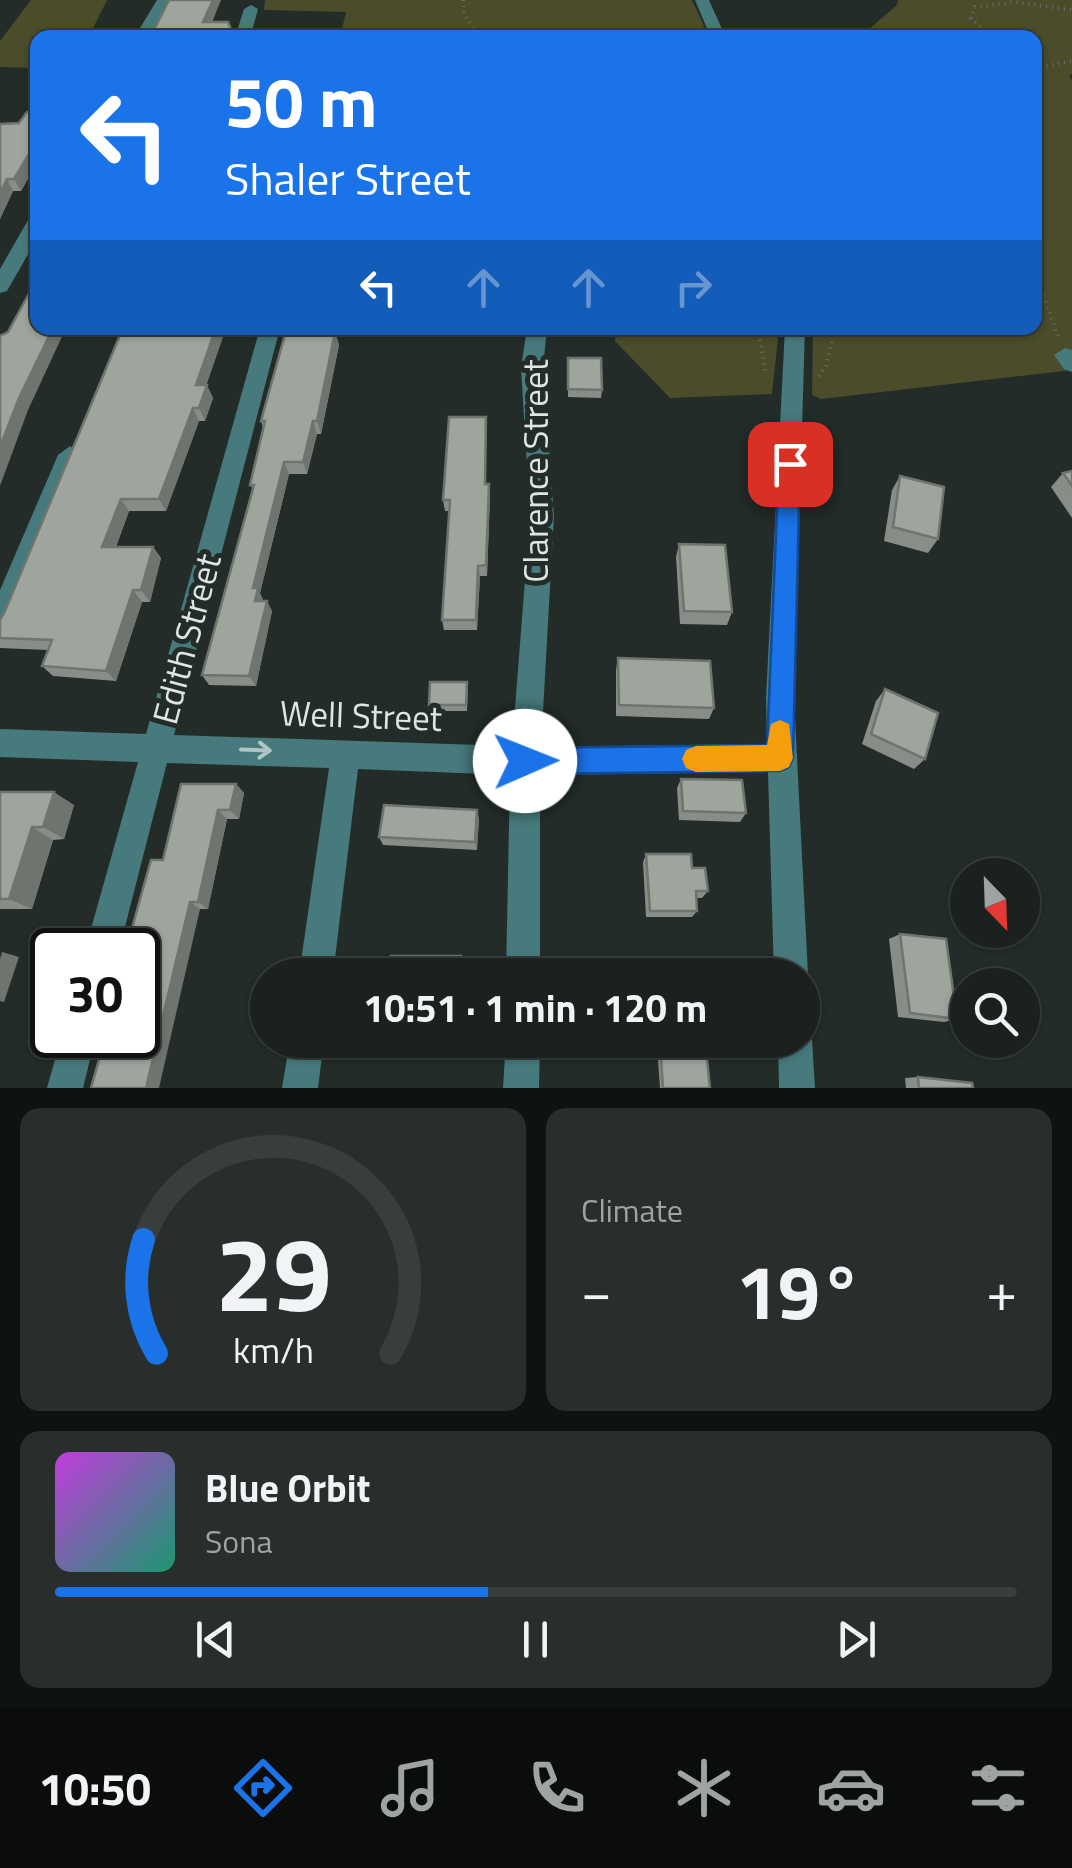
<!DOCTYPE html>
<html lang="en">
<head>
<meta charset="utf-8">
<style>
  :root { --surface:#1a211f; --page:#272e2c; --text:#f1f3f6; --muted:#9fa3a4; --line:#383e3d; --accent:#1a73e8 }
  body { margin:0; font-family:"Titillium Web",sans-serif; background:var(--page); color:var(--text); height:100vh; display:flex; flex-direction:column; font-size:38px; white-space:nowrap }
  * { box-sizing:border-box; margin:0 }
  p { font-size:32px; color:var(--muted) }
  .icon { flex:none; width:55px; height:55px; fill:none; stroke:currentColor; stroke-width:2; stroke-linecap:round; stroke-linejoin:round }
  .map { position:relative; height:1088px; overflow:hidden }
  .panel { display:flex; flex-direction:column; gap:20px; padding:20px; background:#0e1211; flex:1 }
  .panel>* { flex:none }
  .top-card { position:absolute; left:30px; top:30px; width:1012px; height:305px; border-radius:20px; box-shadow:0 2px 8px #0004,0 0 0 2px var(--line); background:#1a73e8; color:#fff; overflow:hidden }
  .needle { width:65px; rotate:157deg }
  .fabs { position:absolute; left:950px; top:858px; display:grid; gap:20px }
  .fabs a { display:grid; place-items:center; width:90px; height:90px; border-radius:50%; background:var(--surface); box-shadow:0 2px 8px #0004,0 0 0 2px var(--line); font-size:50px }
  .speed { position:absolute; left:30px; top:928px; display:flex; gap:20px; font-size:50px; font-weight:700; text-align:center }
  .speed>* { display:grid; place-content:center; width:130px; height:130px; border-radius:50%; background:var(--surface); box-shadow:0 2px 8px #0004,0 0 0 2px var(--line); line-height:1 }
  .speed .limit { border:5px solid #111; border-radius:15px; background:#fff; color:#111 }
  .pin { position:absolute; display:grid; place-items:center; width:85px; height:85px; color:#fff; margin:-42px; border-radius:20px; box-shadow:0 5px 15px #0006 }
  .me { position:absolute; width:110px; margin:-55px; rotate:89deg; stroke-linejoin:round; filter:drop-shadow(0 0 8px #0008) }
  .turn { display:flex; align-items:center; gap:35px; height:210px; padding:0 30px; font-size:45px }
  .turn .icon { width:130px; height:130px; stroke-width:2.5 }
  .turn b { display:block; font-size:70px; line-height:85px }
  .lanes { display:flex; align-items:center; height:95px; padding:0 30px; background:#0003; justify-content:center; gap:50px; direction:ltr }
  .lanes .off { opacity:.35 }
  .big { font-size:75px; font-weight:700; line-height:1.1 }
  .panel .tile { flex:1; display:flex; flex-direction:column; justify-content:center; gap:15px; min-width:0; padding:0 35px; border-radius:20px; background:var(--page) }
  .panel .dial { align-items:center; gap:0 }
  .dial svg { height:260px; overflow:visible; fill:none; stroke:var(--line); stroke-width:7; stroke-linecap:round; text-anchor:middle }
  .dial text { fill:var(--text); stroke:none }
  .song { display:flex; align-items:center; gap:30px }
  .cover { width:120px; height:120px; border-radius:15px; background:linear-gradient(135deg,hsl(290 70% 55%),hsl(160 70% 35%)) }
  .played { height:10px; border-radius:5px; background:linear-gradient(90deg,var(--accent) 45%,var(--line) 45%) }
  .keys { display:flex; justify-content:space-around; direction:ltr }
  .heat { display:flex; justify-content:space-between; align-items:center; font-size:55px; direction:ltr }
  .panel .tiles { flex:1; display:grid; gap:20px; grid-template-columns:1fr 1fr }
  .tile:last-child { grid-column:span 2 }
  .trip { position:absolute; left:250px; top:958px; width:570px; height:100px; border-radius:50px; background:var(--surface); box-shadow:0 2px 8px #0004,0 0 0 2px var(--line); font-weight:700; line-height:100px; text-align:center }
  .menu { display:flex; height:160px; justify-content:space-around; align-items:center; background:#0a0d0c; color:var(--muted) }
  .menu .icon { width:70px; height:70px }
  .menu .current { color:var(--accent) }
  .menu b { font-size:45px; color:var(--text) }
  .map>svg:first-child { display:block }
  .green { fill:#4b4c2a }
  .lines { fill:none; stroke-linecap:round; stroke-linejoin:round }
  .path { stroke:#656d6a; stroke-width:4; stroke-dasharray:1 5; stroke-linecap:butt }
  .minor { fill:#477a7c; fill-rule:evenodd }
  .wall { fill:#888e87 }
  .shaded-wall { fill:#6f746e }
  .building { fill:#9ea59d; stroke:#6f746e; stroke-width:2.5 }
  .oneway { stroke:#b1c5c4 }
  .route { fill:#1a73e8; stroke:#114b97; stroke-width:2.5 }
  .slow { fill:#f59e0b }
  .labels { text-anchor:middle; stroke-width:10; stroke-linejoin:round; paint-order:stroke }
  .street-label { font-size:35px; fill:#dfe5e3; stroke:#232c29 }
</style>
</head>
<body>
<div class="map">
<svg width="1072" height="1088" viewBox="0 0 1072 1088">
  <rect width="100%" height="100%" fill="#232c29"/>
  <!-- green -->
  <g class="green">
    <polygon points="31,0 107,0 92,30 110,37 38,38 37,68 0,67 0,41"/>
    <polygon points="265,0 692,0 709,37 340,37 346,12 264,10"/>
    <polygon points="898,0 1072,0 1072,74 1069,76 1072,80 1072,370 821,399 812,395 813,328 1035,328 1035,38 860,37 897,5"/>
    <polygon points="616,328 779,328 772,394 670,398 615,341"/>
  </g>
  <g class="lines">
    <!-- path -->
    <g class="path">
      <polyline points="463,0 464,14 480,38"/>
      <polyline points="982,38 982,29 971,18 975,7 1015,2 1072,10"/>
      <polyline points="1035,79 1043,67 1072,61"/>
      <polyline points="1035,273 1058,336"/>
      <polyline points="758,328 766,375"/>
      <polyline points="819,376 826,366 835,328"/>
    </g>
    <!-- minor -->
    <g class="minor">
      <polygon points="157,0 171,0 149,38 134,38"/>
      <polygon points="695,0 709,0 726,38 711,38"/>
      <polygon points="251,5 258,9 250,38 235,38 244,9"/>
      <polygon points="38,213 38,237 7,291 0,293 0,269 31,215"/>
      <polygon points="260,328 280,328 174,735 512,746 530,516 521,368 527,328 547,328 543,368 554,516 541,747 767,744 766,698 785,328 805,328 794,698 808,975 803,987 802,975 774,975 768,772 540,775 540,975 506,975 510,775 358,769 333,975 299,975 329,768 167,763 119,950 85,950 138,762 0,757 0,729 146,734"/>
      <polygon points="1065,348 1072,350 1072,372 1064,369 1054,355"/>
      <polygon points="70,446 82,455 13,621 9,629 0,633 0,590 58,455"/>
      <polygon points="802,1026 812,1040 815,1088 779,1088 778,1040 802,1040"/>
      <polygon points="62,1035 96,1035 83,1088 47,1088"/>
      <polygon points="290,1040 324,1040 318,1088 282,1088"/>
      <polygon points="506,1040 540,1040 539,1088 503,1088"/>
    </g>
  </g>
  <!-- wall -->
  <g class="wall">
    <polygon points="38,112 38,161 21,191 13,191 0,219 0,124 19,123"/>
    <polygon points="123,328 226,328 206,385 213,398 205,421 199,421 166,511 129,511 116,547 153,547 161,558 150,602 142,602 116,681 53,676 42,666 48,650 0,648 0,620 5,611"/>
    <polygon points="335,332 339,345 321,434 317,434 307,474 289,474 260,593 263,601 272,611 256,686 209,685 202,675 253,489 250,485 263,428 261,421"/>
    <polygon points="568,358 602,390 601,398 568,397"/>
    <polygon points="486,417 486,484 489,484 490,496 487,576 480,576 477,630 444,630 442,620 449,511 445,511 443,500"/>
    <polygon points="1072,471 1072,518 1051,487 1063,473"/>
    <polygon points="900,476 938,539 928,553 884,541 892,490"/>
    <polygon points="679,544 732,612 727,625 680,624 676,557"/>
    <polygon points="618,658 714,708 709,719 616,716 616,670"/>
    <polygon points="468,688 467,711 430,711 429,705"/>
    <polygon points="885,689 925,759 914,769 862,744 876,701"/>
    <polygon points="681,779 746,813 740,822 679,820 677,788"/>
    <polygon points="236,784 244,793 239,819 227,819 208,909 200,909 138,1035 138,950 163,860"/>
    <polygon points="0,792 74,805 64,839 53,840 32,909 0,909"/>
    <polygon points="479,818 477,850 383,845 379,837"/>
    <polygon points="646,854 692,868 708,891 702,898 696,898 697,911 692,917 646,917 643,862"/>
    <polygon points="900,934 957,1019 944,1022 898,1017 889,939"/>
    <polygon points="607,1040 705,1040 710,1088 660,1088 658,1060 608,1059"/>
    <polygon points="918,1077 973,1088 906,1088 905,1078"/>
  </g>
  <!-- shaded-wall -->
  <g class="shaded-wall">
    <polygon points="213,0 221,0 207,35 203,22"/>
    <polygon points="38,139 38,161 21,191 14,179"/>
    <polygon points="7,179 13,191 0,219 0,193"/>
    <polygon points="53,328 66,328 28,410 0,486 0,447 19,398"/>
    <polygon points="216,328 226,328 202,398 196,385"/>
    <polygon points="335,332 339,345 321,434 317,421"/>
    <polygon points="207,385 213,398 205,421 199,408"/>
    <polygon points="193,408 199,421 166,511 159,499"/>
    <polygon points="313,421 317,434 307,474 303,462"/>
    <polygon points="284,462 289,474 260,593 263,599 261,612 255,601 253,588"/>
    <polygon points="489,484 490,496 487,576 486,565"/>
    <polygon points="121,499 129,511 111,559 102,547"/>
    <polygon points="153,547 161,558 150,602 141,590"/>
    <polygon points="478,566 480,576 477,630 476,620"/>
    <polygon points="133,590 142,602 116,681 106,671"/>
    <polygon points="267,601 272,611 256,686 249,676"/>
    <polygon points="236,784 244,793 239,819 230,810"/>
    <polygon points="54,792 74,805 64,839 43,827"/>
    <polygon points="218,810 227,819 208,909 198,902"/>
    <polygon points="477,810 479,818 477,850 475,842"/>
    <polygon points="32,827 53,840 32,909 9,899"/>
    <polygon points="190,902 200,909 159,1088 146,1088"/>
    <polygon points="2,952 19,957 4,1002 0,1001 0,959"/>
  </g>
  <!-- building -->
  <g class="building">
    <polygon points="169,0 213,0 203,22 228,22 231,29 228,38 150,38"/>
    <polygon points="27,112 38,112 38,139 14,179 7,179 0,193 0,124 19,123"/>
    <polygon points="38,277 38,328 53,328 19,398 0,447 0,336 8,332"/>
    <polygon points="123,328 216,328 196,385 207,385 199,408 193,408 159,499 121,499 102,547 153,547 141,590 133,590 106,671 42,666 52,640 0,638 0,620 5,611"/>
    <polygon points="286,331 335,332 317,421 313,421 303,462 284,462 253,588 258,588 255,601 267,601 249,676 202,675 254,485 250,485 265,421 261,421"/>
    <polygon points="568,358 601,358 602,390 568,389"/>
    <polygon points="449,417 486,417 485,484 489,484 486,565 478,566 476,620 442,620 450,500 443,500"/>
    <polygon points="1072,471 1072,486 1063,473"/>
    <polygon points="900,476 944,487 938,539 893,527"/>
    <polygon points="679,544 725,545 732,612 684,611"/>
    <polygon points="618,658 710,661 714,708 619,705"/>
    <polygon points="430,682 467,682 466,705 429,705"/>
    <polygon points="885,689 938,713 925,759 871,734"/>
    <polygon points="681,779 742,780 746,813 683,811"/>
    <polygon points="181,784 236,784 230,810 218,810 198,902 190,902 146,1088 91,1088 106,1035 138,1035 138,956 139,951 126,950 151,860 163,860"/>
    <polygon points="0,792 54,792 43,827 32,827 9,899 0,899"/>
    <polygon points="384,805 477,810 475,842 379,837"/>
    <polygon points="646,854 691,854 692,868 705,868 708,891 696,891 697,911 650,911"/>
    <polygon points="900,934 946,939 957,1019 910,1013"/>
    <polygon points="391,956 461,956 460,975 390,975"/>
    <polygon points="610,1040 705,1040 710,1088 663,1088 661,1058 610,1057"/>
    <polygon points="918,1077 972,1083 973,1088 919,1088"/>
  </g>
  <!-- one-way arrows -->
  <defs><path id="oneway-shaft" d="M-6 0H5M1.5-3L5.5 0L1.5 3" fill="none" stroke-width="1.6" stroke-linecap="round" stroke-linejoin="round" transform="scale(2.5)"/></defs>
  <use class="oneway" href="#oneway-shaft" transform="translate(256 750) rotate(2)"/>
  <!-- route -->
  <polygon class="route" points="790,456 800,464 793,758 789,767 780,771 525,774 516,770 512,761 516,752 525,748 767,745 779,464"/>
  <!-- slow -->
  <polygon class="slow" points="780,720 789,724 793,758 789,767 780,771 696,772 686,768 682,759 686,750 696,746 767,745 771,724"/>
  <g class="labels">
    <!-- street labels -->
    <g class="street-label">
      <text transform="translate(536 471) rotate(-90)" y="12">Clarence Street</text>
      <text transform="translate(187 639) rotate(-75)" y="12">Edith Street</text>
      <text transform="translate(361 716) rotate(2)" y="12">Well Street</text>
    </g>
  </g>
</svg>
<div class="fabs">
<a><svg class="needle" viewBox="-14 -14 28 28"><path d="M0-13l5 13h-10z" fill="#e53935"/><path d="M0 13l5-13h-10z" fill="#9fa3a4"/></svg></a>
<a><svg class="icon" aria-label="search" viewBox="0 0 24 24"><circle cx="10" cy="10" r="6"/><path d="M15 15l6 6"/></svg></a>
</div>
<div class="speed"><div class="limit">30</div></div>
<div class="pin" style="left:790px;top:464px;background:#d93025"><svg class="icon" aria-label="arrive" viewBox="0 0 24 24"><path d="M6 21V4h12l-3 4 3 4H6"/></svg></div>
<svg class="me" style="left:525px;top:761px" viewBox="-20 -20 40 40"><circle r="19" fill="#fff"/><path d="M0-13L10 11 0 6-10 11z" fill="#1a73e8"/></svg>
<div class="trip">10:51 · 1 min · 120 m</div>
<div class="top-card">
<div class="turn"><svg class="icon" aria-label="left" viewBox="0 0 24 24"><path d="M17 20v-9H6M10 6l-5 5 5 5"/></svg><div><b>50 m</b>Shaler Street</div></div>
<div class="lanes"><svg class="icon" aria-label="left" viewBox="0 0 24 24"><path d="M17 20v-9H6M10 6l-5 5 5 5"/></svg><svg class="icon off" aria-label="ahead" viewBox="0 0 24 24"><path d="M12 20V5M6 11l6-6 6 6"/></svg><svg class="icon off" aria-label="ahead" viewBox="0 0 24 24"><path d="M12 20V5M6 11l6-6 6 6"/></svg><svg class="icon off" aria-label="right" viewBox="0 0 24 24"><path d="M7 20v-9h11M14 6l5 5-5 5"/></svg></div>
</div>
</div>
<section class="panel">
<div class="tiles">
<div class="tile dial"><svg viewBox="0 0 100 80">
<path d="M14 69A42 42 0 1 1 86 69"/>
<path d="M14 69A42 42 0 0 1 10 34" stroke="#1a73e8"/>
<text x="50" y="56" font-size="32" font-weight="700">29</text>
<text x="50" y="72" font-size="11">km/h</text>
</svg></div>
<div class="tile"><p>Climate</p>
<div class="heat"><a>−</a><b class="big">19°</b><a>+</a></div>
</div>
<div class="tile">
<div class="song"><i class="cover"></i><div><b>Blue Orbit</b><p>Sona</p></div></div>
<div class="played"></div>
<div class="keys"><svg class="icon" aria-label="previous" viewBox="0 0 24 24"><path d="M18 5L8 12l10 7zM5 5v14"/></svg><svg class="icon" aria-label="pause" viewBox="0 0 24 24"><path d="M8 5v14M16 5v14"/></svg><svg class="icon" aria-label="next" viewBox="0 0 24 24"><path d="M6 5l10 7-10 7zM19 5v14"/></svg></div>
</div>
</div>
</section>
<nav class="menu">
<b>10:50</b>
<svg class="icon current" aria-label="directions" viewBox="0 0 24 24"><path d="M12 3l9 9-9 9-9-9zM9 14v-3h6M13 9l2 2-2 2"/></svg>
<svg class="icon" aria-label="music" viewBox="0 0 24 24"><path d="M9 18V5l10-2v13"/><circle cx="6" cy="18" r="3"/><circle cx="16" cy="16" r="3"/></svg>
<svg class="icon" aria-label="phone" viewBox="0 0 24 24"><path d="M5 4h4l2 5-3 2q2 4 5 5l2-3 5 2v4C11 20 4 13 5 4z"/></svg>
<svg class="icon" aria-label="climate" viewBox="0 0 24 24"><path d="M12 3v18M4 7l16 10M4 17L20 7"/></svg>
<svg class="icon" aria-label="car" viewBox="0 0 24 24"><path d="M5 17H2v-5l4-1 3-4h7l3 4 3 1v5h-3M9 17h6M6 11h13"/><circle cx="7" cy="17" r="2"/><circle cx="17" cy="17" r="2"/></svg>
<svg class="icon" aria-label="filters" viewBox="0 0 24 24"><path d="M4 7h16M4 17h16"/><circle cx="9" cy="7" r="2"/><circle cx="15" cy="17" r="2"/></svg>
</nav>
</body>
</html>
